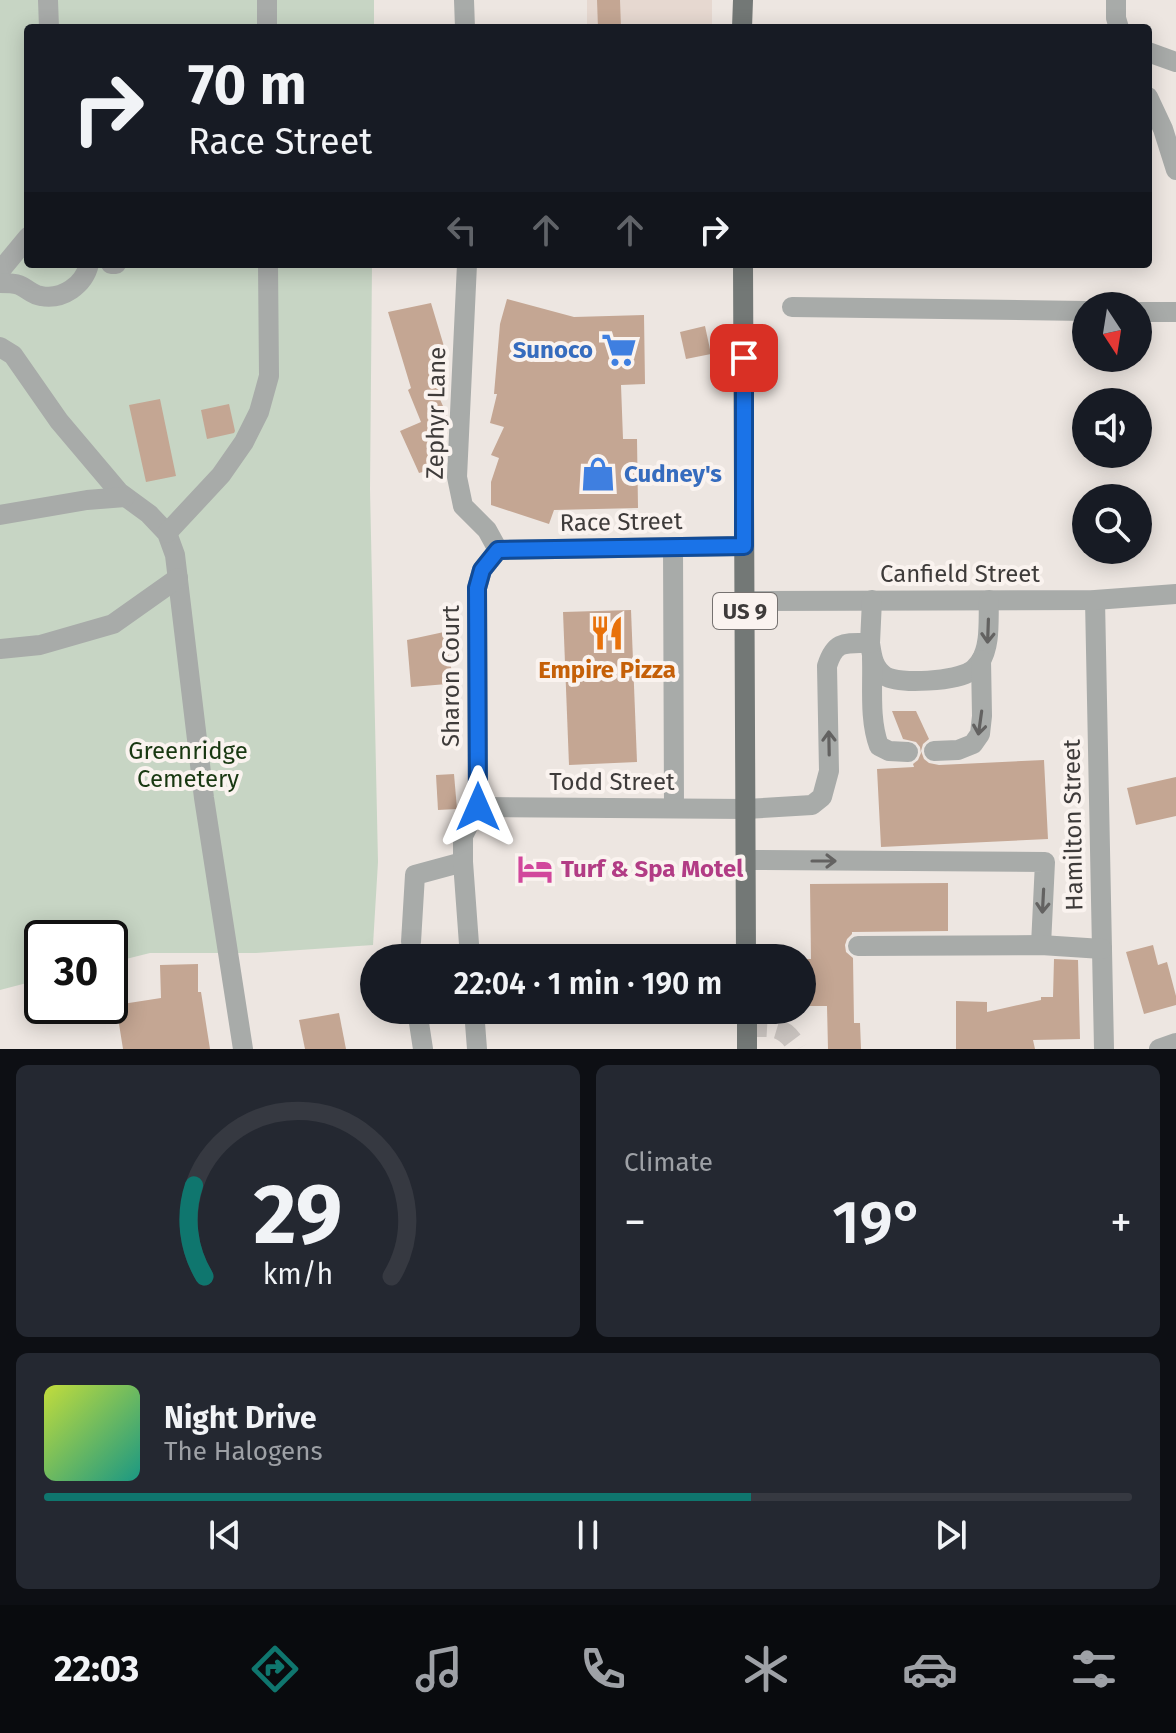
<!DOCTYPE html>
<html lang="en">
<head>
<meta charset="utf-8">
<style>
  :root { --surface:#171b24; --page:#242831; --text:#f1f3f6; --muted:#9ea1a6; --line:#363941; --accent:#0f766e }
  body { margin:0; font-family:"Fira Sans",sans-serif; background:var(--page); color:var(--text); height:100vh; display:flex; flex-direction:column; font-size:30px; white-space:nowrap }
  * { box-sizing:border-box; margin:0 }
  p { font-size:26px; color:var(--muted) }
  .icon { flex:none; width:44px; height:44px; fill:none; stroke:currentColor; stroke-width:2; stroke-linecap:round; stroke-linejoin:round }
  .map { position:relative; height:1049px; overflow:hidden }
  .panel { display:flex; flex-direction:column; gap:16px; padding:16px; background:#0d0f14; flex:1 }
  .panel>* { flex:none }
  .banner { position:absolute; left:24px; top:24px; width:1128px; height:244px; border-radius:8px; box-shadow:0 4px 20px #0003; background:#171b24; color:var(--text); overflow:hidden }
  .needle { width:52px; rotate:168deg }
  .tools { position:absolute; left:1072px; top:292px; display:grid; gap:16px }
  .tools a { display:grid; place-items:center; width:80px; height:80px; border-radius:50%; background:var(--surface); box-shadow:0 4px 20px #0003; font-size:40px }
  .speed { position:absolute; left:24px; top:920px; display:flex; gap:16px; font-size:40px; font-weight:700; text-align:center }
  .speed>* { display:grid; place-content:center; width:104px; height:104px; border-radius:50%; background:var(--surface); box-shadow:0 4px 20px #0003; line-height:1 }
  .speed .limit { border:4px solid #111; border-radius:12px; background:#fff; color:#111 }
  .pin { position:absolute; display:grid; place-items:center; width:68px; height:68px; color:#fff; margin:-34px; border-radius:16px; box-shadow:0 4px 12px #0006 }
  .me { position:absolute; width:88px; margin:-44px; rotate:0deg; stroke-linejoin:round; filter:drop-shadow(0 0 6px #0008) }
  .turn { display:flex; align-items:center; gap:28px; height:168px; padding:0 32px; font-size:36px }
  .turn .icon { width:104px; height:104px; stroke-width:2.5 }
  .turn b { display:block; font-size:56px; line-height:68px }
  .lanes { display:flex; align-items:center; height:76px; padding:0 32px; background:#0003; justify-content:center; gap:40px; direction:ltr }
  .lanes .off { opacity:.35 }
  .big { font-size:60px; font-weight:600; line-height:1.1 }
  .panel .widget { flex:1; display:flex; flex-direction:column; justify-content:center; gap:12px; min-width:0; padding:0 28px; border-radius:12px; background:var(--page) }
  .panel .dial { align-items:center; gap:0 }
  .dial svg { height:208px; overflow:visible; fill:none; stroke:var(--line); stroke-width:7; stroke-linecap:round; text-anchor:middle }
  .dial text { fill:var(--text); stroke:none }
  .song { display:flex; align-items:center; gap:24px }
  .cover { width:96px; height:96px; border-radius:12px; background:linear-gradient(135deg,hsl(70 70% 55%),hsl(170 70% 35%)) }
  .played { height:8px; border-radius:4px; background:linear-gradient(90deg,var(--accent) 65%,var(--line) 65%) }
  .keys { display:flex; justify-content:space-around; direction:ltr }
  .heat { display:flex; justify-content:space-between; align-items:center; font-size:44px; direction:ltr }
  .panel .tiles { flex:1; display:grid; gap:16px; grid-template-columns:1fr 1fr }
  .widget:last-child { grid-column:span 2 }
  .trip { position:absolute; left:360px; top:944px; width:456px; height:80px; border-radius:40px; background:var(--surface); box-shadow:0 4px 20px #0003; font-weight:600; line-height:80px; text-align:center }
  .tab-bar { display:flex; height:128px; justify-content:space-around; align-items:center; background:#090b0e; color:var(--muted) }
  .tab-bar .icon { width:56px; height:56px }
  .tab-bar .selected { color:var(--accent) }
  .tab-bar b { font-size:36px; color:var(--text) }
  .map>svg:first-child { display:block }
  .built { fill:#e6d8d0 }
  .green { fill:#c7d5c4 }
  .building { fill:#c4a693 }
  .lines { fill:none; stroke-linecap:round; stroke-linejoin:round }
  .minor-tunnel { stroke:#cac4c0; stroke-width:20; stroke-dasharray:20 10; stroke-linecap:butt }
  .minor { stroke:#a8aba9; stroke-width:20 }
  .major { stroke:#737876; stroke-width:20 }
  .oneway { stroke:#636261 }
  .route-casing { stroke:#114b97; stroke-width:20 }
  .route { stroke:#1a73e8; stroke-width:14 }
  .labels { text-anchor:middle; stroke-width:8; stroke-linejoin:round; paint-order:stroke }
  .shield { fill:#faf3ef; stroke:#767270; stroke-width:2 }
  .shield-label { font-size:22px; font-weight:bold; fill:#3e3b3a }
  .shop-label { font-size:24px; font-weight:bold; fill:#366cbe; stroke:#faf3ef; text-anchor:end }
  .street-label { font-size:24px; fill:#3e3b3a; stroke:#faf3ef }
  .food-label { font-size:24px; font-weight:bold; fill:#c56008; stroke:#faf3ef }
  .park-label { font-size:24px; fill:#183811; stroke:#faf3ef }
  .hotel-label { font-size:24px; font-weight:bold; fill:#b23c85; stroke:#faf3ef; text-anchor:start }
</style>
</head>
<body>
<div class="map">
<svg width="1176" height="1049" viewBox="0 0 1176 1049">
  <rect width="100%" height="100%" fill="#ede6e1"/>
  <!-- built -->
  <rect class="built" x="587" y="0" width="125" height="28"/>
  <!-- green -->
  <polygon class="green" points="0,0 374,0 374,28 28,28 28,264 372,264 370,489 378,862 373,945 256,953 150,953 110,963 110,938 42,938 42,979 0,990"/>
  <!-- building -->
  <g class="building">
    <polygon points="597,0 620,0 621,28 598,28"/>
    <polygon points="507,299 574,317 644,315 645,384 621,385 623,439 637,439 638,508 554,510 549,524 491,505 491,482 499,458 491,455 504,427 490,423 497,394 494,394 500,324"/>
    <polygon points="431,303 446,353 435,357 448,389 448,391 438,395 447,415 446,429 438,433 440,437 436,439 444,466 419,473 400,431 421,422 408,390 411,388 388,312"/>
    <polygon points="705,326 711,354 686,359 680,332"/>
    <polygon points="160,399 176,476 146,482 129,405"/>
    <polygon points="229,404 235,431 234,433 207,439 201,410"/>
    <polygon points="631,610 637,762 569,765 563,612"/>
    <polygon points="444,632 453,677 446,678 447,684 411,687 407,640"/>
    <polygon points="892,711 916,711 929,739 923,744 921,751 924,759 929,763 939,765 1044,760 1048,839 881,847 877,769 914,767 913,764 918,760 921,753 920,747 916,742 903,739"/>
    <polygon points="454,774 457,809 438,810 436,775"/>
    <polygon points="1176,777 1176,816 1136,825 1127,788"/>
    <polygon points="948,883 948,931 852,932 852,934 847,939 845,945 846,952 853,958 854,1023 860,1023 861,1049 828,1049 827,1006 802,1006 802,959 811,959 810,884"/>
    <polygon points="1153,945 1158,965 1167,962 1176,996 1176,1005 1144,1014 1126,952"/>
    <polygon points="1054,959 1078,960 1080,1039 1033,1040 1035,1049 956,1049 956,1001 987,1002 987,1012 1041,1000 1041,997 1053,997"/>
    <polygon points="198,964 198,992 201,992 210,1049 123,1049 116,1005 161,998 160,965"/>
    <polygon points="339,1013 346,1049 305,1049 299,1020"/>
  </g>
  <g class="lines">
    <!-- minor-tunnel -->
    <path class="minor-tunnel" d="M747,1027C773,1027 784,1024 798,1049"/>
    <!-- minor -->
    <g class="minor">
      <polyline points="48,0 49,28"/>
      <polyline points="267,0 267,28"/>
      <polyline points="464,0 465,28"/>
      <polyline points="1116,0 1116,18 1119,28"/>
      <polyline points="1148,52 1176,62"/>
      <polyline points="1148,97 1163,129 1176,170"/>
      <polyline points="111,264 116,264"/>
      <polyline points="467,264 457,477 463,506 487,530 498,550"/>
      <polyline points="0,271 28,237"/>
      <path d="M0,283C6,283 14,283 19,285C27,288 32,295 41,296C63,300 84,285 89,264"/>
      <polyline points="792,307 1086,311"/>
      <polyline points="1138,312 1176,312"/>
      <polyline points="0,347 13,355 59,421 119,492 149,514 167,533 175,555 204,798 243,1049"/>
      <polyline points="0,515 87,500 125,497"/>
      <polyline points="167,533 221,475 244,442 259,412 269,376 268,264"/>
      <polyline points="673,547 674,808"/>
      <polyline points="498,550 744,546"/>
      <polyline points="1095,600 1104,1049"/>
      <polyline points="745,601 1095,600 1176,594"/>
      <path d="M870,643C872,656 873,668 885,676C899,685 957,681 971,671C975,669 977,665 980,662C991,645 988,620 989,600"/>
      <polyline points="0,649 40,645 113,624 178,578"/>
      <path d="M872,658C873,686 869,719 879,746L889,751L908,752"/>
      <polyline points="934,751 958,750 973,744 980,734 982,716 981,660"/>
      <path d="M478,807L746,809L812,805L822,797L829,771L827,666C835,640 845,643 870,643L872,600"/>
      <polyline points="746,860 1045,862 1041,945"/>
      <polyline points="411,942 415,875 463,862"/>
      <polyline points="858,946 1041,945 1102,949"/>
      <polyline points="470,958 463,862 463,836 478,807 477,588 482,570 498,550"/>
      <polyline points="417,1010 423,1049"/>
      <polyline points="474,1010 477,1049"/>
      <polyline points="1159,1049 1176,1043"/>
    </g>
    <!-- major -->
    <g class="major">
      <polyline points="742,28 743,0"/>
      <polyline points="743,264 746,958"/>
      <polyline points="747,1010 747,1049"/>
    </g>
  </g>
  <!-- one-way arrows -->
  <defs><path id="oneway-shaft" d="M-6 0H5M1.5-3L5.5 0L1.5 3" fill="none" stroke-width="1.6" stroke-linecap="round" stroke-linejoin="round" transform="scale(2)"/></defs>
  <g class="oneway">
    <use href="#oneway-shaft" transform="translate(988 631) rotate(92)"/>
    <use href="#oneway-shaft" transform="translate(980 723) rotate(98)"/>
    <use href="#oneway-shaft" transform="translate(829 743) rotate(-91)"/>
    <use href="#oneway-shaft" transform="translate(824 861)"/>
    <use href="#oneway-shaft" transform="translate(1043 901) rotate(93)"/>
  </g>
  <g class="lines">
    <!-- route casing -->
    <g class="route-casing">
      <polyline id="route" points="478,807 477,588 482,570 498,550 744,546 744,358"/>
    </g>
    <!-- route -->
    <use href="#route" class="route"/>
  </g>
  <!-- icons -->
  <defs>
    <g id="supermarket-bare" transform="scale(2.76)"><path d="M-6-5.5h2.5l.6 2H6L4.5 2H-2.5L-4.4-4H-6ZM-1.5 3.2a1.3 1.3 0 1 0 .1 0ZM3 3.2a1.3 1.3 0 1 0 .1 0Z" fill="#3f7fe0" stroke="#faf3ef" stroke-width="2.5" paint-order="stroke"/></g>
    <g id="shop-bare" transform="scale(2.76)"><path d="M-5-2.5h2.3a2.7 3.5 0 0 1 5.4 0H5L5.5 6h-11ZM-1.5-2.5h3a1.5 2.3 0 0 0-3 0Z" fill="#3f7fe0" stroke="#faf3ef" stroke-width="2.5" paint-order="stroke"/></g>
    <g id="restaurant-bare" transform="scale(2.76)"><path d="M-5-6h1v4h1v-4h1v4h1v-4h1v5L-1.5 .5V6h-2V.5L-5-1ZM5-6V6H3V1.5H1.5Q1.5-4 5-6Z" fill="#e8710a" stroke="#faf3ef" stroke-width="2.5" paint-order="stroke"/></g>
    <g id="hotel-bare" transform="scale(2.76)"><path d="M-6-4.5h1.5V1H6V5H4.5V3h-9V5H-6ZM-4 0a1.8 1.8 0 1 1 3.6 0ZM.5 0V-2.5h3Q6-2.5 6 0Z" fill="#d1479c" stroke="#faf3ef" stroke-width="2.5" paint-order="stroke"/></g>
  </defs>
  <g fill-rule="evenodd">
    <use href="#supermarket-bare" x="619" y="350"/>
    <use href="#shop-bare" x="598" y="474"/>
    <use href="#restaurant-bare" x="607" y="633"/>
    <use href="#hotel-bare" x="535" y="869"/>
  </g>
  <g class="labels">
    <!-- shield labels -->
    <rect class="shield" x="713" y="593" width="64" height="36" rx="6"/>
    <g class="shield-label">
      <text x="745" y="619">US 9</text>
    </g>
    <!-- shop labels -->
    <g class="shop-label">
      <text x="593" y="358">Sunoco</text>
      <text x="624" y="482" text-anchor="start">Cudney's</text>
    </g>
    <!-- street labels -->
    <g class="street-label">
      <text transform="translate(436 413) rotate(-89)" y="8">Zephyr Lane</text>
      <text transform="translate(621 522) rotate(-1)" y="8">Race Street</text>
      <text x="960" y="582">Canfield Street</text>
      <text transform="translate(451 676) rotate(-90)" y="8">Sharon Court</text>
      <text x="612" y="790">Todd Street</text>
      <text transform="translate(1073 825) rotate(-91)" y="8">Hamilton Street</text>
    </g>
    <!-- food labels -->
    <g class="food-label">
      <text x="607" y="678">Empire Pizza</text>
    </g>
    <!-- park labels -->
    <g class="park-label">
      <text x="188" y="759">Greenridge<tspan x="188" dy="28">Cemetery</tspan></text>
    </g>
    <!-- hotel labels -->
    <g class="hotel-label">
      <text x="561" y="877">Turf &amp; Spa Motel</text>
    </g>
  </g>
</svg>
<div class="tools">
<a><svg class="needle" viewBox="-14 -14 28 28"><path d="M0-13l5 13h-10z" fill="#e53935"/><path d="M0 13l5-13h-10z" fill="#9ea1a6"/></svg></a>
<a><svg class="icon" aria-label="sound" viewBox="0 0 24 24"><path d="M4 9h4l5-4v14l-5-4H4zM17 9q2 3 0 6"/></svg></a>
<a><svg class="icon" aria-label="search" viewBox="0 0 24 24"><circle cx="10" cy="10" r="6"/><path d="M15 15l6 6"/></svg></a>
</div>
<div class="speed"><div class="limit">30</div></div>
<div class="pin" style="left:744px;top:358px;background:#d93025"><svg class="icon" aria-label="arrive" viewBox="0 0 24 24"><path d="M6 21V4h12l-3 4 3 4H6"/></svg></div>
<svg class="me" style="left:478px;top:807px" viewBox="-20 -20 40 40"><path d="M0-17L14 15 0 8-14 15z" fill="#1a73e8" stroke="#fff" stroke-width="4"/></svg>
<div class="trip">22:04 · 1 min · 190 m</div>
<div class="banner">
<div class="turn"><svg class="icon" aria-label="right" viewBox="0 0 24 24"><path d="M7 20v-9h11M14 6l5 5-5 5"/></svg><div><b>70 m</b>Race Street</div></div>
<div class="lanes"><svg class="icon off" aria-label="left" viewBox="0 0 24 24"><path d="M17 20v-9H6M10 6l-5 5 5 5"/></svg><svg class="icon off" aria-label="ahead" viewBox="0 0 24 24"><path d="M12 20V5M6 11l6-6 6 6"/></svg><svg class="icon off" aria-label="ahead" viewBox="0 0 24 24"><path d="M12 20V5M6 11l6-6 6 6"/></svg><svg class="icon" aria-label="right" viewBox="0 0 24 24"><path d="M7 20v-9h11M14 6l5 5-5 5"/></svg></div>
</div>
</div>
<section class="panel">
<div class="tiles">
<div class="widget dial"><svg viewBox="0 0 100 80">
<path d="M14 69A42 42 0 1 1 86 69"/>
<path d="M14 69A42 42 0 0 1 10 34" stroke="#0f766e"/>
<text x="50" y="56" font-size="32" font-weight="700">29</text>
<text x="50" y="72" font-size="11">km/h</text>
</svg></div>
<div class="widget"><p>Climate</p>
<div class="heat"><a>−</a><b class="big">19°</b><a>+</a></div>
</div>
<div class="widget">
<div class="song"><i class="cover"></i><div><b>Night Drive</b><p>The Halogens</p></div></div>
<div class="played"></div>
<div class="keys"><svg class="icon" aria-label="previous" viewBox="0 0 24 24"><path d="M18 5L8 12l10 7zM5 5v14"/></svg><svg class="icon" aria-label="pause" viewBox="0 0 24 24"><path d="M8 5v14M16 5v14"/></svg><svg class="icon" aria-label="next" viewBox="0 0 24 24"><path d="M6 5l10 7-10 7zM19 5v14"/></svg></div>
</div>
</div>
</section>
<nav class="tab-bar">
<b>22:03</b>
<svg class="icon selected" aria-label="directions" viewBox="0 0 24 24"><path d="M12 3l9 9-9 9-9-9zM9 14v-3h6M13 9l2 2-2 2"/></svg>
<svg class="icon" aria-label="music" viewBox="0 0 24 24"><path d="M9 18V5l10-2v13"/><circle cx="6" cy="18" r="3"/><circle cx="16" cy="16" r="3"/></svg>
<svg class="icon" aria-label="phone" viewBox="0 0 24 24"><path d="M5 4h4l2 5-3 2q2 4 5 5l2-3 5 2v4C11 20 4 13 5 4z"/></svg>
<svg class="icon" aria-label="climate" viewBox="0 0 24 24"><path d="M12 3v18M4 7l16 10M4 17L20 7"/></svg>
<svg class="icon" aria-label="car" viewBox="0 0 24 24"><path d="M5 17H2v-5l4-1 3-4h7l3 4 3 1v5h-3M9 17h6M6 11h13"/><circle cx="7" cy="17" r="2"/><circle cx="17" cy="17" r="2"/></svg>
<svg class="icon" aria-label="filters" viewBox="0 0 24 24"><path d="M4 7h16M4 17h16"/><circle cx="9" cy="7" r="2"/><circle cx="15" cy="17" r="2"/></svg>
</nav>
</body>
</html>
